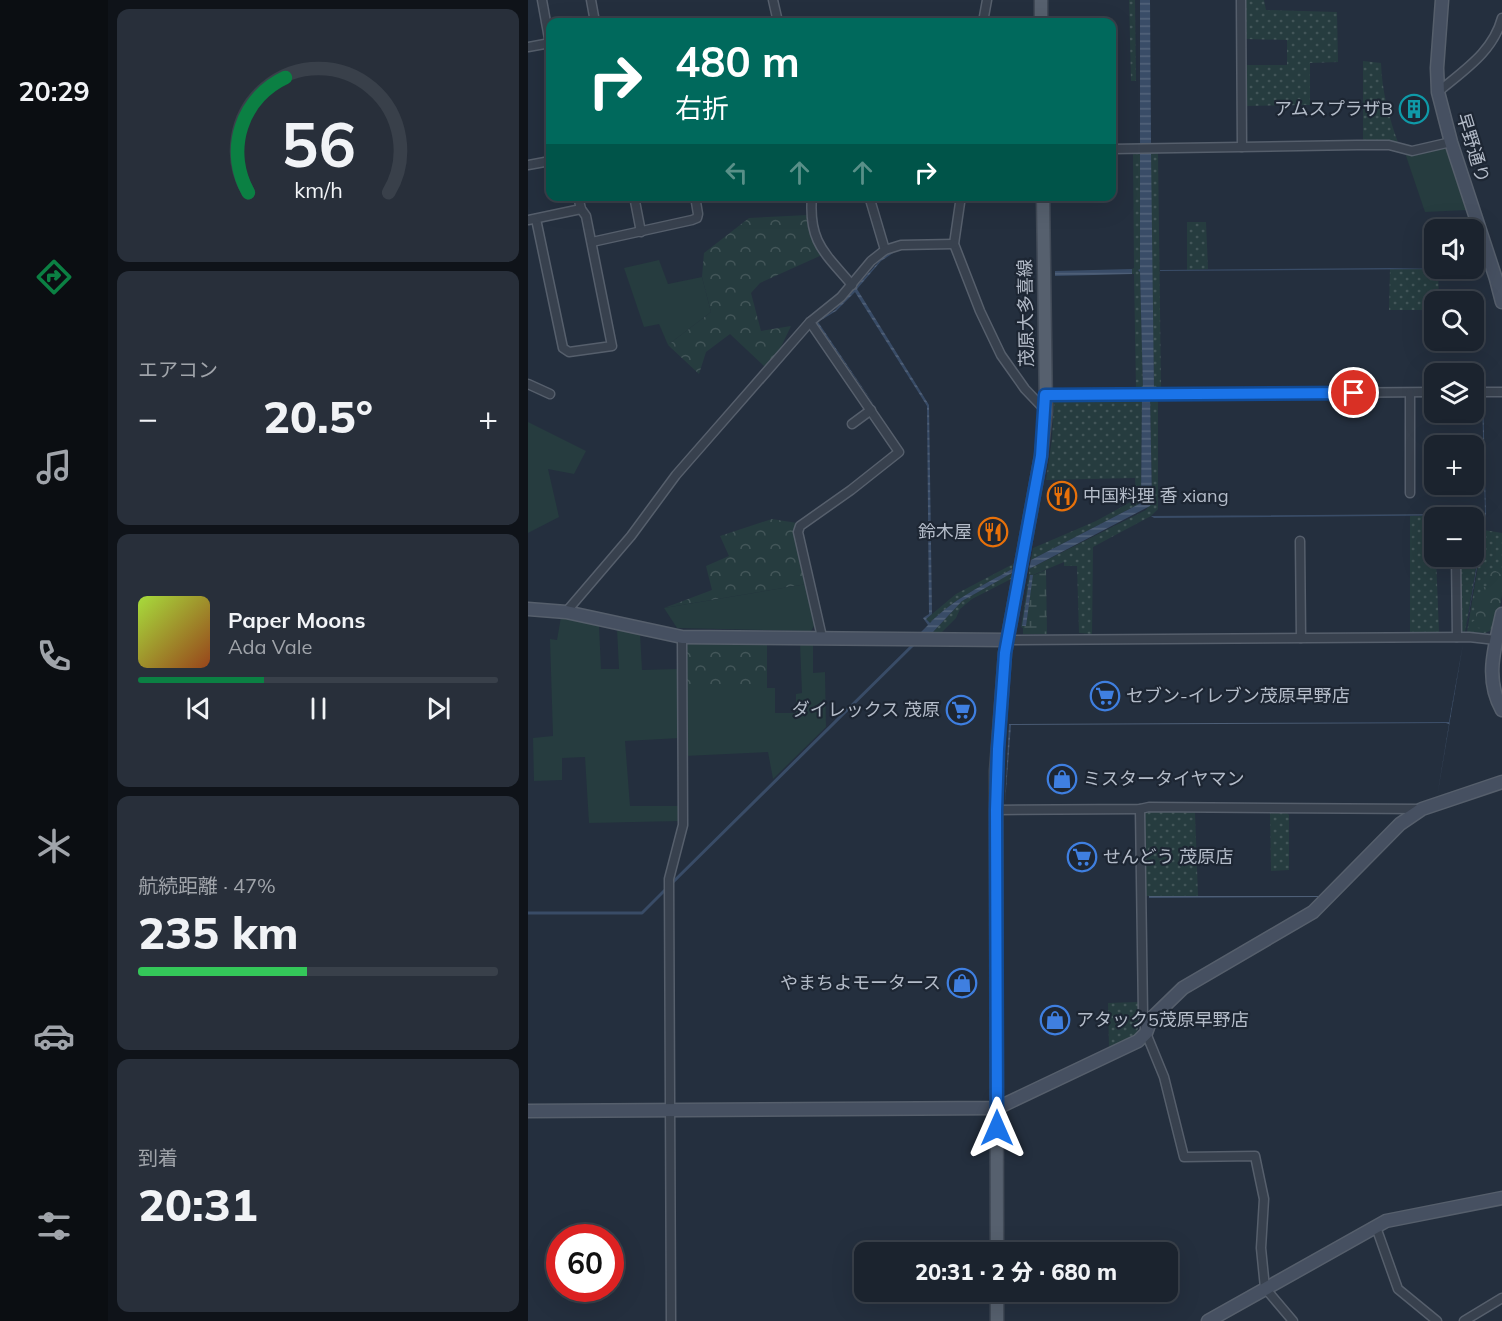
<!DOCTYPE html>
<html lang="ja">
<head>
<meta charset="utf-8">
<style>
  :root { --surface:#1b232e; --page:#282f3a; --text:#f1f3f6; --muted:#a0a4aa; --line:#39404a; --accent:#0b8043 }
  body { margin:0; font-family:Mulish,"Noto Sans JP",sans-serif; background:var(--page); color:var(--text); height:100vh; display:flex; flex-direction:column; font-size:22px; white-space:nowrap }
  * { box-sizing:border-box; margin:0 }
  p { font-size:20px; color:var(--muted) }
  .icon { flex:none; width:33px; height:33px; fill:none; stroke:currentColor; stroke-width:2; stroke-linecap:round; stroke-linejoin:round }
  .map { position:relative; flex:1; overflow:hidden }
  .panel { display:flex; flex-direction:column; gap:9px; padding:9px; background:#0f1319; width:420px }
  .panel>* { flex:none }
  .guide { position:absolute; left:18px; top:18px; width:570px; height:183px; border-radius:12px; box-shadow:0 6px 24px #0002,0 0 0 2px var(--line); background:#00695c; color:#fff; overflow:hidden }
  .controls { position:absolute; left:896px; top:219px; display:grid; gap:12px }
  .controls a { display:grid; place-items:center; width:60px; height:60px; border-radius:12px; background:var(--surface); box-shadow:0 6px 24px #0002,0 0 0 2px var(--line); font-size:30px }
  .speed { position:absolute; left:18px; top:1224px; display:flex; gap:12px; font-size:30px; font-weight:700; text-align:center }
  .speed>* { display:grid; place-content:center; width:78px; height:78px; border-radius:50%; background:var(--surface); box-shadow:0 6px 24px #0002,0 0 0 2px var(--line); line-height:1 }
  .speed .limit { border:9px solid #d22; background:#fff; color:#111 }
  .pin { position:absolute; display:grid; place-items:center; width:51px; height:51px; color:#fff; margin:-26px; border:3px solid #fff; border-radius:50%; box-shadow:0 2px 6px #0007 }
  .me { position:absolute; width:66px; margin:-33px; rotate:0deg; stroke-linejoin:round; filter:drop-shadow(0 0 4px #0008) }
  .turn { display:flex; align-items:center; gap:21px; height:126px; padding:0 30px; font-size:27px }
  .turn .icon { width:78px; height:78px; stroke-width:2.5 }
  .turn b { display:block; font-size:42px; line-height:51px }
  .lanes { display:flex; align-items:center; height:57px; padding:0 30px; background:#0003; justify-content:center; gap:30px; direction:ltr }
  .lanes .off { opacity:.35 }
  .big { font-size:45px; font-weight:800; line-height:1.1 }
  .panel .widget { flex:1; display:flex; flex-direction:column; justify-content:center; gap:9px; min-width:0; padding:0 21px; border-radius:12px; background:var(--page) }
  .panel .dial { align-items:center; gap:0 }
  .dial svg { height:156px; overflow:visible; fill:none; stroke:var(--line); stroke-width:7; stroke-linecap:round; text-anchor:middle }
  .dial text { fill:var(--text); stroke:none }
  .song { display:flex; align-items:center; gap:18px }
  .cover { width:72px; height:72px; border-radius:9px; background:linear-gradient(135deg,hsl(80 70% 55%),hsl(20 70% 35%)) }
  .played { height:6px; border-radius:3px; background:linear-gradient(90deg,var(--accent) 35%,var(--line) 35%) }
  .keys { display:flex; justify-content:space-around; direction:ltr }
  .heat { display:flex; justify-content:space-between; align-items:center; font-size:33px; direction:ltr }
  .charge { height:9px; border-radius:4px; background:linear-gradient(90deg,#34c759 47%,var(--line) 0) }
  .trip { position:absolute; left:326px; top:1242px; width:324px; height:60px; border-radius:12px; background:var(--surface); box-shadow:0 6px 24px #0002,0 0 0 2px var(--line); font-weight:800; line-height:60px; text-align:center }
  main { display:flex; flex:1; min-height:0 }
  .tab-bar { display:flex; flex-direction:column; width:108px; justify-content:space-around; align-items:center; background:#0b0e12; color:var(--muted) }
  .tab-bar .icon { width:42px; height:42px }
  .tab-bar .on { color:var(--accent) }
  .tab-bar b { font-size:27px; color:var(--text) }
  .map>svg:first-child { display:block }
  .grass { fill:url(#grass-dots) }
  .forest { fill:url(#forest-crowns) }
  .wetland { fill:url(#wetland-marsh) }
  .green { fill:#263c3f }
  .water { fill:url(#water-rules) }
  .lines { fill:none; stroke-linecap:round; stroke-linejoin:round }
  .stream { stroke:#394c67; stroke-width:3 }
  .street-casing { stroke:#565f6c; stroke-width:11 }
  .secondary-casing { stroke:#565f6c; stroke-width:15 }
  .primary-casing { stroke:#414a57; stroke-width:15 }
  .street { stroke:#38414e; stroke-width:8 }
  .secondary { stroke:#465061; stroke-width:12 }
  .primary { stroke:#56606e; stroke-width:12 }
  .route-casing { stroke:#114b97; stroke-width:15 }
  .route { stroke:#1a73e8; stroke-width:10 }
  .labels { text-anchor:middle; stroke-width:4.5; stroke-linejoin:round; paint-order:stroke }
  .poi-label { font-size:18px; fill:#b4bcc9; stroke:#1d2633; text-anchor:start }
  .street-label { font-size:18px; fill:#b4bcc9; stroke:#1d2633 }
</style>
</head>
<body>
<main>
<nav class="tab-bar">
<b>20:29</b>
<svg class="icon on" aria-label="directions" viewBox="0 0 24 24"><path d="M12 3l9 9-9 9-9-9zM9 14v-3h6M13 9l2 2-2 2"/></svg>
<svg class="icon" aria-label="music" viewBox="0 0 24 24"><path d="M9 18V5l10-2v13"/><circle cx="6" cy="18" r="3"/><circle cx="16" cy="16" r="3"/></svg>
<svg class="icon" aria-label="phone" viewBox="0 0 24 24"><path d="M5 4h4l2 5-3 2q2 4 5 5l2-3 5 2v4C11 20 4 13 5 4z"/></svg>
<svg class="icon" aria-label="climate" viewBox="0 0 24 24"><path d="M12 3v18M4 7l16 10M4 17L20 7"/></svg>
<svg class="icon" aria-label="car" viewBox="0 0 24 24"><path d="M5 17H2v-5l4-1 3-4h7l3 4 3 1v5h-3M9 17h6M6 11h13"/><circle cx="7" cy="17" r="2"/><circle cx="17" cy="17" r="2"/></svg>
<svg class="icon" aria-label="filters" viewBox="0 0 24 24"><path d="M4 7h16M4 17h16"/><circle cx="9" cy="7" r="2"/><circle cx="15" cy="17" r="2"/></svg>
</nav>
<section class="panel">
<div class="widget dial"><svg viewBox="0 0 100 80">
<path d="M14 69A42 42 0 1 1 86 69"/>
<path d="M14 69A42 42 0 0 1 33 10" stroke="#0b8043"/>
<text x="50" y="56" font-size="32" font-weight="700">56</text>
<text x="50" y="72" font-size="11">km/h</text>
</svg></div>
<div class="widget"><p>エアコン</p>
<div class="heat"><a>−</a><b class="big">20.5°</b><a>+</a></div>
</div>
<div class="widget">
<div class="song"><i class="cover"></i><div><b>Paper Moons</b><p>Ada Vale</p></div></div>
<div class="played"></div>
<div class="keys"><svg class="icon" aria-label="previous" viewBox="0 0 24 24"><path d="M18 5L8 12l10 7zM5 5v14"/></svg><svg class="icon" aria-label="pause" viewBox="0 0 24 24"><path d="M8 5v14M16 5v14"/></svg><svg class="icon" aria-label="next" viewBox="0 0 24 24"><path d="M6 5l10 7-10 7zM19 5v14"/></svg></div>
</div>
<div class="widget"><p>航続距離 · 47%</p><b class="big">235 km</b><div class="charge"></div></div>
<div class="widget"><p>到着</p><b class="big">20:31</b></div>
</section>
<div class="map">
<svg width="974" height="1321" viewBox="0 0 974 1321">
  <defs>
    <pattern id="grass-dots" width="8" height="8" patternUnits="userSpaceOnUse" patternTransform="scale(1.5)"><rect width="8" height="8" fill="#263c3f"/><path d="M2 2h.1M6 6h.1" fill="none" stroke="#435659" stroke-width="1.8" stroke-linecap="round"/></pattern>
    <pattern id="forest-crowns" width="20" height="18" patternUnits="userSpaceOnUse" patternTransform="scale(1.5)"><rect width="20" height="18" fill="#263c3f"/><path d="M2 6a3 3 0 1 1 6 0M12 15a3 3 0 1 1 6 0" fill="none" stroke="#435659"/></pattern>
    <pattern id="wetland-marsh" width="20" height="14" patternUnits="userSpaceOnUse" patternTransform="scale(1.5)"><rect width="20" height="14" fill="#263c3f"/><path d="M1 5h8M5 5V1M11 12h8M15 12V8" fill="none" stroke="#435659"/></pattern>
    <pattern id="water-rules" width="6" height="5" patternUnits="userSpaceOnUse" patternTransform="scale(1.5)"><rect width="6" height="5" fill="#394c67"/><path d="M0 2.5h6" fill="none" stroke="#53647b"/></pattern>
  </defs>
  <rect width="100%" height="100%" fill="#242f3e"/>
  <!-- grass -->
  <g class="grass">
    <polygon points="601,0 607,0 608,81 603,81"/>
    <polygon points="716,0 736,0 738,10 809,12 810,62 782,63 782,105 717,106 717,65 759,65 759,40 717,39"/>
    <path d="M835,61L853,63C854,92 861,118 871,145L835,143Z"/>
    <polygon points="605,152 612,152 612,270 610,270 612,272 615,390 608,390 606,274 604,274 604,269 606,268"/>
    <polygon points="623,152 630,152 633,390 626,390 623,272"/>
    <polygon points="659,222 678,222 680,269 659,270"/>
    <polygon points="862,269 910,269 911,301 906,302 906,310 861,310"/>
    <polygon points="614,396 613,503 503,560 505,548 568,521 608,499 607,478 518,480 524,439 526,399 528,397"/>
    <polygon points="622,396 630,396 630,509 623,516 565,547 564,634 551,633 549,566 536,566 536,562 505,575 501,574 501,569 618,510 624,501"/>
    <polygon points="957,515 937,632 932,632 931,557 945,556 945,518 931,517 931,516"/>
    <polygon points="882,516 907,516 906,556 908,557 911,632 882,632"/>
    <polygon points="956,530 974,533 974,595 966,629 957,633 939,632"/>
    <path d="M485,564L484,569C456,585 425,599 402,623L398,619L428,594Z"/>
    <polygon points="484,573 483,579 444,599 432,609 428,618 414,632 405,632 434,601"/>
    <polygon points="621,810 667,812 670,896 618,896 617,814"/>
    <polygon points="742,813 759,813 761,815 761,870 743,871"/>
    <path d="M610,1002C611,1038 614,1032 581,1048L580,1003Z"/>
  </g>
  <!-- forest -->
  <g class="forest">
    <polygon points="280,215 294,255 232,283 223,293 233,331 263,326 253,347 237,367 202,334 178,352 171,374 140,345 183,312 174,277 176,253 221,218"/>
    <polygon points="244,519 269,523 279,584 136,608 184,590 178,566 201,556 192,536"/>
    <path d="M966,570L974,575C974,592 974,617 962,629L944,627V622L949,619L945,603L947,599L954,596V588L959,586V576Z"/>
    <polygon points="159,644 239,644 239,688 156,688 156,650"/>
  </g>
  <!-- wetland -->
  <polygon class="wetland" points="518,570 519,634 495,634 495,628 493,627 501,574 506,575"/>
  <!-- green -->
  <g class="green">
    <polygon points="919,145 940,210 897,212 877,153"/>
    <polygon points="131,260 140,284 174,277 183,312 140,345 131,324 116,327 96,268"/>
    <polygon points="0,422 58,451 46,474 20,469 31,517 0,533"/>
    <polygon points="279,584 288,623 283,631 149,628 136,608"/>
    <polygon points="33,617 71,626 73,669 91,669 89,629 112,634 114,670 151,669 152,738 97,741 102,806 152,806 152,821 61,823 57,757 34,758 34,780 6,781 5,738 25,736 22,639 29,640"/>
    <polygon points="272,644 285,644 285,673 297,672 298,727 245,779 240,752 157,756 156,688 247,688 247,713 268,713 268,694 274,693"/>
  </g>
  <!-- water -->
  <g class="water">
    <polygon points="612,0 622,0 623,144 612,144"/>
    <polygon points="612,152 623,152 626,390 615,390 612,272 610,270 612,269"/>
    <path d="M368,251L353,261L329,289L401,405L404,614L398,619L402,623C425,599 456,585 484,569V573L434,601L405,632H393L400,625L395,618L401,614L399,406L327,292L308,311L290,322L349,409L288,322L307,310L356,256Z"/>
    <polygon points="862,268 913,269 632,271 632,270"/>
    <polygon points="604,269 604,274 527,276 527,271"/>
    <polygon points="954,395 955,395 958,516 938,630 957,515 626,518 623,516 957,514"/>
    <polygon points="614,396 622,396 624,501 622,506 501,569 503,560 613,503"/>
    <polygon points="502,575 505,575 498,626 494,626"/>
    <polygon points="935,644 909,797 921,724 918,723 483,725 477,803 481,724 921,722"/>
    <polygon points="621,896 790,896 790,897 621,898"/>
  </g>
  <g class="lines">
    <!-- stream -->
    <g class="stream">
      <polyline points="143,884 388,642"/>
      <polyline points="0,913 114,913 138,889"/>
    </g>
    <!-- street casing -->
    <g class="street-casing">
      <g id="street">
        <polyline points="14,0 22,44"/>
        <polyline points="63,0 67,22"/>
        <polyline points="245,0 250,22"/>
        <polyline points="713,0 714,147"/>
        <polyline points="455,22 459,0"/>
        <polyline points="0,47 22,43"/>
        <path d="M910,92C936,70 965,52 974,18"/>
        <polyline points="584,149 829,145 861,145 884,151 923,142"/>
        <polyline points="0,165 22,161"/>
        <polyline points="106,196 113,232"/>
        <path d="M284,196C280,242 297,253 324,285"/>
        <polyline points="341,196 357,250"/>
        <polyline points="433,196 426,244 452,311 473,355 497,389 518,411"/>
        <polyline points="8,219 35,348 41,352 84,346 58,216 53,209 50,196"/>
        <polyline points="0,220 53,209"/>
        <polyline points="64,242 164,220 169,218 170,214 167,196"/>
        <polyline points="282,322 371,452 323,490 272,526 270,532 294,637"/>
        <polyline points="0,384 22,394"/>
        <polyline points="945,392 974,392"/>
        <polyline points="517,395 906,392"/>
        <polyline points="324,424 343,410"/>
        <polyline points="882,493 882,393"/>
        <polyline points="772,541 773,638"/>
        <polyline points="928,556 929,637"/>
        <polyline points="38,612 103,536 148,475 282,322 313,297 343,261 357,250 373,245 426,244"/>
        <polyline points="479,640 941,637 968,640"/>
        <polyline points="612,809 615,1015 618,1033 636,1077 656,1157 727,1156 736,1199 733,1248 737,1288 765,1321"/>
        <polyline points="468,810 612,809 621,807 894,809"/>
        <polyline points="848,1227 870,1289 909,1321"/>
        <polyline points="143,1321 141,879 155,825 154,637"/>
        <polyline points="936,1321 974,1298"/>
      </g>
    </g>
    <!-- secondary casing -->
    <g class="secondary-casing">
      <g id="secondary">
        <polyline points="914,0 909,68 910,92 923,142 968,279 974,302"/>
        <polyline points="0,609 38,612 154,637 479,640"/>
        <path d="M974,614C967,647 956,678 974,710"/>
        <polyline points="0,1111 469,1108 610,1041 618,1033 623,1019 655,988 785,912 872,824 894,809 974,782"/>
        <polyline points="680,1321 858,1221 974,1198"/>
      </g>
    </g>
    <!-- primary casing -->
    <g class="primary-casing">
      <g id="primary">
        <polyline points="513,0 513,22"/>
        <polyline points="469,1252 468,771 477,653 513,456 518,411 515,196"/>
        <polyline points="469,1292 469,1321"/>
      </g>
    </g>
    <!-- street -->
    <use href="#street" class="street"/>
    <!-- secondary -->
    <use href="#secondary" class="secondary"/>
    <!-- primary -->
    <use href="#primary" class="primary"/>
  </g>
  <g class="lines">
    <!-- route casing -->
    <g class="route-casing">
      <polyline id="route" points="469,1128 468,810 470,749 477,653 513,456 517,395 826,393"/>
    </g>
    <!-- route -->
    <use href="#route" class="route"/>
  </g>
  <!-- icons -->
  <defs>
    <g id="building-ring" transform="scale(1.5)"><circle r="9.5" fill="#1d2633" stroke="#0f9aa8" stroke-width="1.5"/><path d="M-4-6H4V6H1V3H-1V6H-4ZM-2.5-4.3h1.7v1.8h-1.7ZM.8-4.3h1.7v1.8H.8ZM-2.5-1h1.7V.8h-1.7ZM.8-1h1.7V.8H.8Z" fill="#0f9aa8"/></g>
    <g id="restaurant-ring" transform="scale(1.5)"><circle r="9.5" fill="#1d2633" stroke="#e8710a" stroke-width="1.5"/><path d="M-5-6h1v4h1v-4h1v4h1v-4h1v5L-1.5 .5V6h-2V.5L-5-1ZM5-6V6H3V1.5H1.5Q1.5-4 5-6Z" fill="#e8710a"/></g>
    <g id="supermarket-ring" transform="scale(1.5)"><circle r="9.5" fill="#1d2633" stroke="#3f7fe0" stroke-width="1.5"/><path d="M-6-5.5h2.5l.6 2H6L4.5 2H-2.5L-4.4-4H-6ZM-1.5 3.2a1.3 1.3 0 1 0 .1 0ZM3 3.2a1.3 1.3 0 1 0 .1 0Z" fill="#3f7fe0"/></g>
    <g id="shop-ring" transform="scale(1.5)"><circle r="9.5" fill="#1d2633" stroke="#3f7fe0" stroke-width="1.5"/><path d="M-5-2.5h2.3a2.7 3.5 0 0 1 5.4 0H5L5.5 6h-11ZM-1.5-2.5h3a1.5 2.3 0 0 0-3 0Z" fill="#3f7fe0"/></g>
  </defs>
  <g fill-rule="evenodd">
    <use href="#building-ring" x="886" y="109"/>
    <use href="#restaurant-ring" x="534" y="496"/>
    <use href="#restaurant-ring" x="465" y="532"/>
    <use href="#supermarket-ring" x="577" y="696"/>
    <use href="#supermarket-ring" x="433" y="710"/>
    <use href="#shop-ring" x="534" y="779"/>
    <use href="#supermarket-ring" x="554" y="857"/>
    <use href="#shop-ring" x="434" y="983"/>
    <use href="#shop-ring" x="527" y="1020"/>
  </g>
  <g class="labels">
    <!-- poi labels -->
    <g class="poi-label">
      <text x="865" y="115" text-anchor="end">アムスプラザB</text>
      <text x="555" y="502">中国料理 香 xiang</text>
      <text x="444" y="538" text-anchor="end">鈴木屋</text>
      <text x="598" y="702">セブン-イレブン茂原早野店</text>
      <text x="412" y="716" text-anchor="end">ダイレックス 茂原</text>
      <text x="555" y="785">ミスタータイヤマン</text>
      <text x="575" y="863">せんどう 茂原店</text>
      <text x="413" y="989" text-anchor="end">やまちよモータース</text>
      <text x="548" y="1026">アタック5茂原早野店</text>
    </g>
    <!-- street labels -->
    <g class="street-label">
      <text transform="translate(945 148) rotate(73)" y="6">早野通り</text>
      <text transform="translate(498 313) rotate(-91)" y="6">茂原大多喜線</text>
    </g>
  </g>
</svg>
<div class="controls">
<a><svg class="icon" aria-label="sound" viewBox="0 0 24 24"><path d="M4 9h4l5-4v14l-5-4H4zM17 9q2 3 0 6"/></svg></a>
<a><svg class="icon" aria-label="search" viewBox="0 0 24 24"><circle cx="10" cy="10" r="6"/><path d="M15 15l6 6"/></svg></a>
<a><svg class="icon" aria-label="layers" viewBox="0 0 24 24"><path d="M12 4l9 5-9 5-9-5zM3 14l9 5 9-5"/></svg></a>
<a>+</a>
<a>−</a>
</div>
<div class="speed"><div class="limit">60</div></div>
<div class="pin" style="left:826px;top:393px;background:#d93025"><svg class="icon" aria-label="arrive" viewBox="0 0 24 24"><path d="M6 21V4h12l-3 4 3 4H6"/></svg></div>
<svg class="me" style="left:469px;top:1128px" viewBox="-20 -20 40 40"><path d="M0-17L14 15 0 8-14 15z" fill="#1a73e8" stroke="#fff" stroke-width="4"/></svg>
<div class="trip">20:31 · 2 分 · 680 m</div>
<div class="guide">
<div class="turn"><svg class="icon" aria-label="right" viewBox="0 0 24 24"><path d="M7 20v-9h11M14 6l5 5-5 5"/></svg><div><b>480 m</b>右折</div></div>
<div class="lanes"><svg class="icon off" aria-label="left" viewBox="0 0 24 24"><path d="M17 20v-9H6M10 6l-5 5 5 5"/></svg><svg class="icon off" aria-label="ahead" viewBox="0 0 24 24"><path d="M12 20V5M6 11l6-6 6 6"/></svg><svg class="icon off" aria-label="ahead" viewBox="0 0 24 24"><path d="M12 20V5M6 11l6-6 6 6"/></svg><svg class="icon" aria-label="right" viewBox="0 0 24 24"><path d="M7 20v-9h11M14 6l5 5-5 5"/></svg></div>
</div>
</div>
</main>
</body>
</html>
